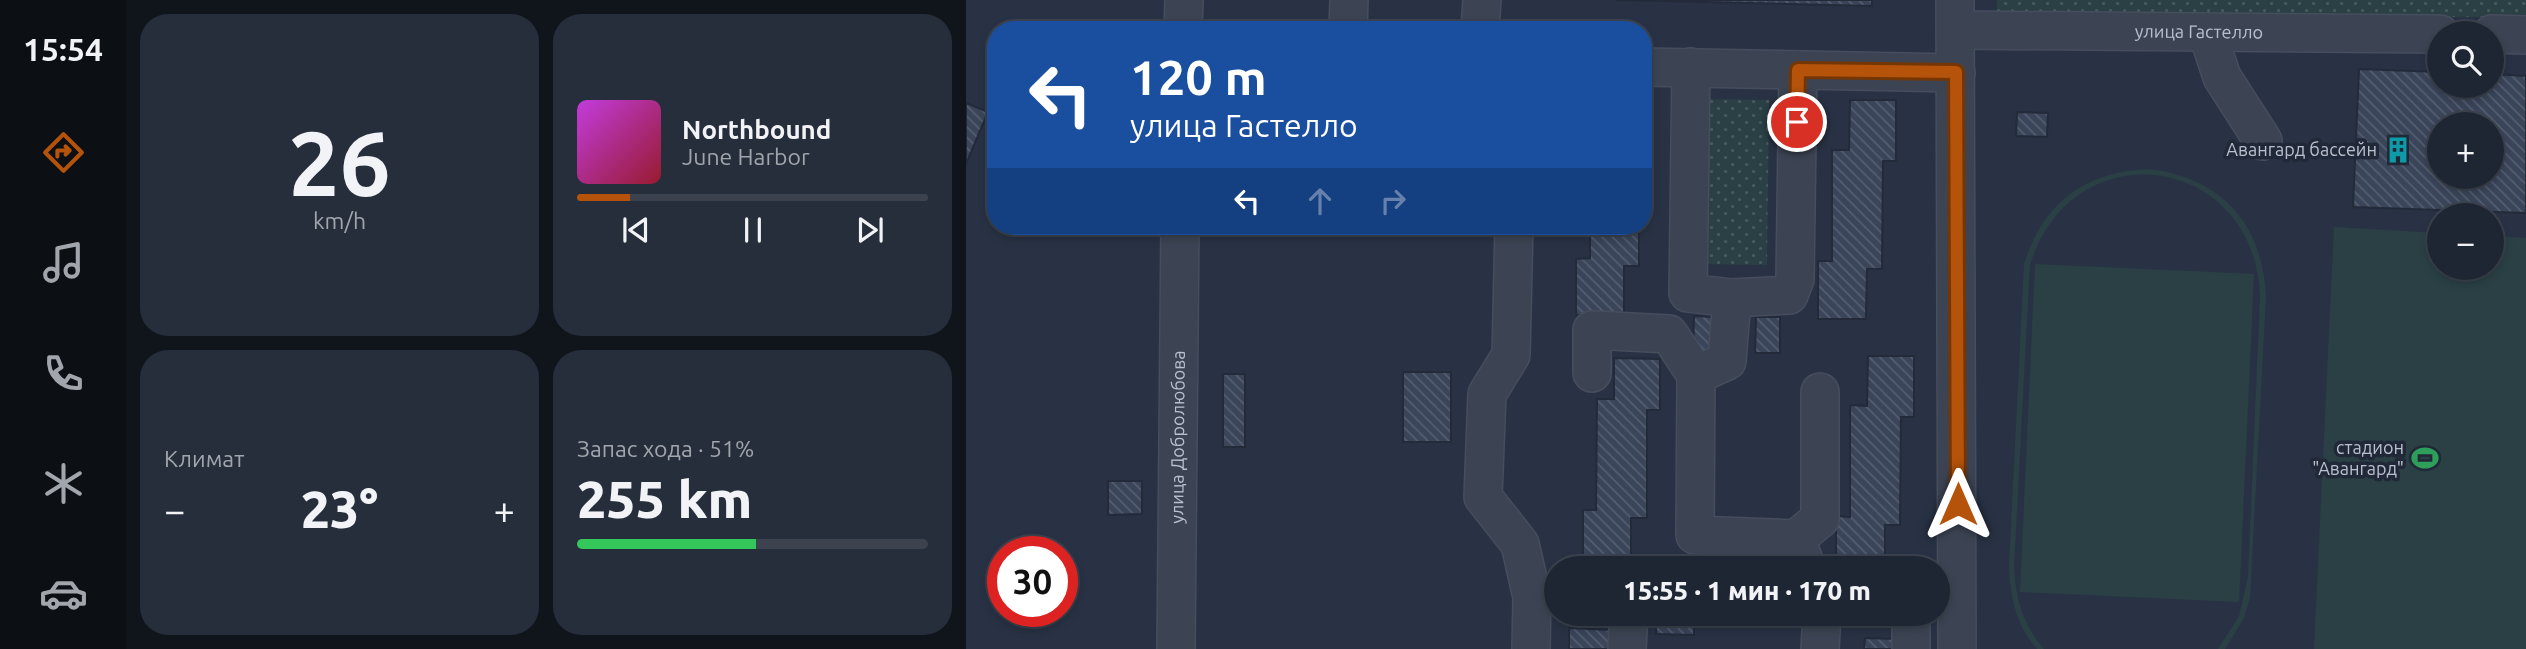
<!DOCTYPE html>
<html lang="ru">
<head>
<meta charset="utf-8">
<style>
  :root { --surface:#1e2633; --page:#262e3b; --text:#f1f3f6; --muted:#a1a5ac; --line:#3c434e; --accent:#b45309 }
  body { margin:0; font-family:Ubuntu,sans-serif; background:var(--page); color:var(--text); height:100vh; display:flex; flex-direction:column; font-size:26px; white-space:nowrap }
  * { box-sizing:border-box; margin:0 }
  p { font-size:23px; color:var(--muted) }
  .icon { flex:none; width:38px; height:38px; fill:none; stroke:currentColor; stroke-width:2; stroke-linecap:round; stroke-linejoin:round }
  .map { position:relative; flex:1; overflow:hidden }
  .side { display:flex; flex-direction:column; gap:14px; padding:14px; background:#10151c; width:840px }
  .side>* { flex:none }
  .guide { position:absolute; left:21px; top:21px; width:665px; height:214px; border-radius:28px; box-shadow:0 4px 10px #0003,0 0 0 2px var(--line); background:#1a4fa0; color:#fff; overflow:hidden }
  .fabs { position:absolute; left:1461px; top:21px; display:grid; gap:14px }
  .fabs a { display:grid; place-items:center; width:77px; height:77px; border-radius:50%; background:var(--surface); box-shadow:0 4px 10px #0003,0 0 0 2px var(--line); font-size:35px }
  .speed { position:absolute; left:21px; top:536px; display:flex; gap:14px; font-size:35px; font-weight:700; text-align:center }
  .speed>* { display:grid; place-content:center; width:91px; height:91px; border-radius:50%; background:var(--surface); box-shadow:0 4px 10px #0003,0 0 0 2px var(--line); line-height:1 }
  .speed .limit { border:10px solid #d22; background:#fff; color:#111 }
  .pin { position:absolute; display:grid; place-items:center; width:60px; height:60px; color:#fff; margin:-30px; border:4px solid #fff; border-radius:50%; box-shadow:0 2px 7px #0007 }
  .me { position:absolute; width:77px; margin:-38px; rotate:0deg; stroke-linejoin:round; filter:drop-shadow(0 0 5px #0008) }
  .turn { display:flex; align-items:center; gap:24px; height:147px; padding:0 28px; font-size:32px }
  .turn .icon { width:91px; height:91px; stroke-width:2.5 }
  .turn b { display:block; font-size:49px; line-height:60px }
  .lanes { display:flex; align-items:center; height:66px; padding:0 28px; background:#0003; justify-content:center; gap:35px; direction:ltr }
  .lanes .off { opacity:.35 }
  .big { font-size:52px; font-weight:800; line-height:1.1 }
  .side .tile { flex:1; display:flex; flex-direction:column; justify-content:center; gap:10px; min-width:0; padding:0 24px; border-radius:28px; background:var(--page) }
  .side .dial { align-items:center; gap:0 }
  .dial b { font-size:91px; line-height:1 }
  .song { display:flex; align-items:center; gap:21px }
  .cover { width:84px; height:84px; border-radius:10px; background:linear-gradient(135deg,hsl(290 70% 55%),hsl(350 70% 35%)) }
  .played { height:7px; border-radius:4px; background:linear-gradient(90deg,var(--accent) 15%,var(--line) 15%) }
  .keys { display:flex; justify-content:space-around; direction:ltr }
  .heat { display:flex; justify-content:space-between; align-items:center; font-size:38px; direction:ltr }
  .charge { height:10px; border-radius:5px; background:linear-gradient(90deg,#34c759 51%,var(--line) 0) }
  .side .tiles { flex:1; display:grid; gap:14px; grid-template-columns:repeat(2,1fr) }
  .trip { position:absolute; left:578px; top:556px; width:406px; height:70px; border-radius:35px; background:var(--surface); box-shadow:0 4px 10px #0003,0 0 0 2px var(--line); font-weight:800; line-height:70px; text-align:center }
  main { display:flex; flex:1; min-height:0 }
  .tab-bar { display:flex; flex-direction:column; width:126px; justify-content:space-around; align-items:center; background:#0c0f14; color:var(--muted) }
  .tab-bar .icon { width:49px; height:49px }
  .tab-bar .active { color:var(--accent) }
  .tab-bar b { font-size:32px; color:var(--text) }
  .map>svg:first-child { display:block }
  .green { fill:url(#green-dots) }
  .pitch { fill:#2a4045 }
  .building { fill:url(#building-back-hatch); stroke:#232b3b; stroke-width:2; fill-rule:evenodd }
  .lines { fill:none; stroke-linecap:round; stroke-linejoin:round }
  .minor-casing { stroke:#464d5d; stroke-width:40 }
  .minor { stroke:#3c4453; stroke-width:37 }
  .route-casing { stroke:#753606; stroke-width:18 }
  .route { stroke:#b45309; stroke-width:12 }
  .labels { text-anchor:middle; stroke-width:7; stroke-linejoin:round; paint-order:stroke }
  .street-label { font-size:18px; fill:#bac0cd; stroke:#212939 }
  .poi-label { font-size:18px; fill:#bac0cd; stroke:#212939; text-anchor:end }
</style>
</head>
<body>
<main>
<nav class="tab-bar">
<b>15:54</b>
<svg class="icon active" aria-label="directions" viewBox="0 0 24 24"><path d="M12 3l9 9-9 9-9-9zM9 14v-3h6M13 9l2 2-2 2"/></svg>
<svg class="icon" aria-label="music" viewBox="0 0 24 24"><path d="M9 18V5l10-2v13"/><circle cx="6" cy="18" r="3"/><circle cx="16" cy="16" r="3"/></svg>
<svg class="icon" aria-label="phone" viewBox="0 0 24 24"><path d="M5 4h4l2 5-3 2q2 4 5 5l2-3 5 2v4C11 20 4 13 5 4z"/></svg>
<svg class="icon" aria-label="climate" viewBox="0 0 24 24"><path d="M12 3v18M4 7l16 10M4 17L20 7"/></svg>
<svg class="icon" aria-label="car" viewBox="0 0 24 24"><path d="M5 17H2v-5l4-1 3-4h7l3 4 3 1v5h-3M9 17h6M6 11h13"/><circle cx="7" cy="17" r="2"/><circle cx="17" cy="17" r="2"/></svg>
</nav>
<section class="side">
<div class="tiles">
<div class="tile dial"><b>26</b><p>km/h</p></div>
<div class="tile">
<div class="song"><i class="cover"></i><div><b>Northbound</b><p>June Harbor</p></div></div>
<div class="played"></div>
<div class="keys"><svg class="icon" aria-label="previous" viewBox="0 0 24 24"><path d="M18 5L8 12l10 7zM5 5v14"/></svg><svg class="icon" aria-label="pause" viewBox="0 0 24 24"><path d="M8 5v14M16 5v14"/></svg><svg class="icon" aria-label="next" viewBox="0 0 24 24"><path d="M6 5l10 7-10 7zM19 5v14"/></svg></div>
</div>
<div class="tile"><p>Климат</p>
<div class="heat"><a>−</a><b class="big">23°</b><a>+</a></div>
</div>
<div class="tile"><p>Запас хода · 51%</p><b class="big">255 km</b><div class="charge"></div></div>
</div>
</section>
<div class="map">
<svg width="1560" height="649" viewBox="0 0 1560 649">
  <defs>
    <pattern id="green-dots" width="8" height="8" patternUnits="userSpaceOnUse" patternTransform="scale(1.75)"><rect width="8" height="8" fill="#2a4045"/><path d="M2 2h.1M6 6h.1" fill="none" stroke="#475a5f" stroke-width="1.8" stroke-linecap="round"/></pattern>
    <pattern id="building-back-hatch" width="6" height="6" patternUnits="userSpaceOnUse" patternTransform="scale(1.75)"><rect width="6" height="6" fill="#3a455a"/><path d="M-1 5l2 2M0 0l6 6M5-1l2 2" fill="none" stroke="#545e70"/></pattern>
  </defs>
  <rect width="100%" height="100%" fill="#283244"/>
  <!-- green -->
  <g class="green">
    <polygon points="1031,0 1560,0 1560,17 1031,18"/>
    <polygon points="733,99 803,100 801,265 730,264"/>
  </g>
  <!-- pitch -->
  <g class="pitch">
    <path d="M1183,169C1256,178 1296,223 1300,296L1284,598L1278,618L1259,649H1252L1273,616L1282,577L1294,296C1289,153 1106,128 1064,265L1048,566C1049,597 1057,625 1078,649H1071C1050,625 1044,596 1043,566L1058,264C1078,202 1118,172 1183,169Z"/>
    <polygon points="1368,227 1473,233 1474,268 1526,268 1526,236 1560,238 1560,649 1348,649"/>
    <polygon points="1069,264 1288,274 1273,602 1054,592"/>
  </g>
  <!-- building -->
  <g class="building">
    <polygon points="650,0 906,0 906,6"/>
    <path d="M1393,69L1474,72V86H1526V74L1560,76V213L1387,207ZM1474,124H1526V177H1474Z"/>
    <polygon points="677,98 687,98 687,158 677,157"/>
    <polygon points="884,100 930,100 930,161 917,161 916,269 901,269 900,319 852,319 852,261 866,261 866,150 883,150"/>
    <polygon points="0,103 22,112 0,164"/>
    <polygon points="1051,112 1082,113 1081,137 1050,136"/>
    <polygon points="624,226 673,226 673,266 658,266 658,315 610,315 610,259 624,258"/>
    <polygon points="728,316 749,317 748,351 727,351"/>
    <polygon points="790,317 814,317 814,353 789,353"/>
    <polygon points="902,356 948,356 948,417 935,417 934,525 919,525 919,569 870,569 870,516 884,517 884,405 901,406"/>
    <polygon points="648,358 694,359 694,410 681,410 681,518 665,518 665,568 617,567 617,510 630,510 631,399 648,399"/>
    <rect x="437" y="372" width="48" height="70"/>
    <rect x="257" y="374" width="22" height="73"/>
    <polygon points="142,481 176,481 176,514 142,515"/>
    <polygon points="773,555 807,555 807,569 772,569"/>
    <polygon points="690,614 728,614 728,635 690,634"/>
    <polygon points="603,628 647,630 647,649 603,649"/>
    <polygon points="899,638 931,639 931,649 898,649"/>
  </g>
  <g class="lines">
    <!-- minor casing -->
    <g class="minor-casing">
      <g id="minor">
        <polyline points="989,0 991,649"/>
        <polyline points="217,30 218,0"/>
        <polyline points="382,30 383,0"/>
        <polyline points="514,30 516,0"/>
        <path id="s1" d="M991,30L1474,34"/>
        <polyline points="1241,32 1256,77 1297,141"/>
        <polyline points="1526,34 1560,35"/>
        <polyline points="677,67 990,73"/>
        <polyline points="725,67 722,293 766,298 823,295 829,279 832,70"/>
        <polyline points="548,226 545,355 521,394 517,497 554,544 566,597 565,649"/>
        <polyline points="766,298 761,361 730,375 729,535 830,539 841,569"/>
        <polyline points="626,373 626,330 703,334 730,375"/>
        <polyline points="830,539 854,519 854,392"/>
        <path id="s2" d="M210,649L214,226"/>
        <polyline points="661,649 663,614"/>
        <polyline points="854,649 856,614"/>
        <polyline points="945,649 945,614"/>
      </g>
    </g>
    <!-- minor -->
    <use href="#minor" class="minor"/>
  </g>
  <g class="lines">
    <!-- route casing -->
    <g class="route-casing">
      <polyline id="route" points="831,122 832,70 990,72 992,504"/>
    </g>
    <!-- route -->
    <use href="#route" class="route"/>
  </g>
  <!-- icons -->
  <defs>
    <g id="building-bare" transform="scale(2.1)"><path d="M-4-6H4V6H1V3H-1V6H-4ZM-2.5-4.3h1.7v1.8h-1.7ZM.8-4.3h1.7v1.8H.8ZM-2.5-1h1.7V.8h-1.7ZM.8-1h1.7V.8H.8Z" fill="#0f9aa8" stroke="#212939" stroke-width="2.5" paint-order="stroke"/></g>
    <g id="stadium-bare" transform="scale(2.1)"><path d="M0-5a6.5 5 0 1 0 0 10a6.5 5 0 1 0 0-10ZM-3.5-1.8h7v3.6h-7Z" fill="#2e9e5b" stroke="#212939" stroke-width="2.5" paint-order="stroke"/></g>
  </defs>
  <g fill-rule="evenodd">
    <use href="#building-bare" x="1432" y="150"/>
    <use href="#stadium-bare" x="1459" y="458"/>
  </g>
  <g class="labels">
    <!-- street labels -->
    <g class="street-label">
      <text dy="6" stroke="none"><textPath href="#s1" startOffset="242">улица Гастелло</textPath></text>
      <text dy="6" stroke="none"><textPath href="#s2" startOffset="212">улица Добролюбова</textPath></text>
    </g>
    <!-- poi labels -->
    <g class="poi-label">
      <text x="1411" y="156">Авангард бассейн</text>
      <text x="1438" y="454">стадион<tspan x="1438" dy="21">"Авангард"</tspan></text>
    </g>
  </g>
</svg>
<div class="fabs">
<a><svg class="icon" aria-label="search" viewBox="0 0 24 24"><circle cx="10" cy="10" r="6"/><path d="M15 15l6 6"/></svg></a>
<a>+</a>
<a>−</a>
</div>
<div class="speed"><div class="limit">30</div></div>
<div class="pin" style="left:831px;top:122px;background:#d93025"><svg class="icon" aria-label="arrive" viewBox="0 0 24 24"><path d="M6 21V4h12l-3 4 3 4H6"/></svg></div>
<svg class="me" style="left:992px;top:504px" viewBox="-20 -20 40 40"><path d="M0-17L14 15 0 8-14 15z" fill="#b45309" stroke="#fff" stroke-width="4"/></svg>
<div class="trip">15:55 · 1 мин · 170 m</div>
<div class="guide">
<div class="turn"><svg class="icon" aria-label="left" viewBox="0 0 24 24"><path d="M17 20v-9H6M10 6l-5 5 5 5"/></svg><div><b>120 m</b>улица Гастелло</div></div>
<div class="lanes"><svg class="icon" aria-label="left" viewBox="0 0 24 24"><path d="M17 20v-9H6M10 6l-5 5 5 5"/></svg><svg class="icon off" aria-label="ahead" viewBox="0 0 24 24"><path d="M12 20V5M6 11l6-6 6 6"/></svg><svg class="icon off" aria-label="right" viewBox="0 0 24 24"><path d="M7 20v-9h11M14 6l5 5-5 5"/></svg></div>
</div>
</div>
</main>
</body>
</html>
